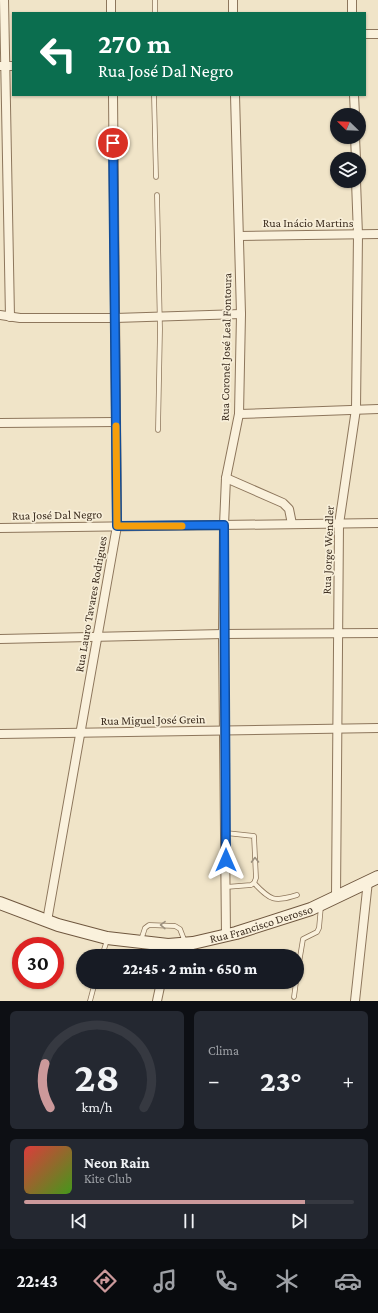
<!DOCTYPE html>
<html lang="pt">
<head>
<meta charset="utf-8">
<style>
  :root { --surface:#171b24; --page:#242831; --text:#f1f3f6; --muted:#9ea1a6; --line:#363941; --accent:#cc999b }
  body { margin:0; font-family:"Crimson Pro",serif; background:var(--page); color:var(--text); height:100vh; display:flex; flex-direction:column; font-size:15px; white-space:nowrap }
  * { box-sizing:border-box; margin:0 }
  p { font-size:13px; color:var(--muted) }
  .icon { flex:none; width:22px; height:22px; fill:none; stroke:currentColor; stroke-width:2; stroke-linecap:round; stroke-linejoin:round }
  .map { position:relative; height:1001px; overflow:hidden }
  .details { display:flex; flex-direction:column; gap:10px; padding:10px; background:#0d0f14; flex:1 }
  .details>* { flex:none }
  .hud { position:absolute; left:12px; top:12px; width:354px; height:84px; border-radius:0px; box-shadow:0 1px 3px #0004; background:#0b6e4f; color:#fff; overflow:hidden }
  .needle { width:26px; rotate:293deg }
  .controls { position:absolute; left:330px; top:108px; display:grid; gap:8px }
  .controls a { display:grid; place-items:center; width:36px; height:36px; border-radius:50%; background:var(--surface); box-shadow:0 1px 3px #0004; font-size:20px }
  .speed { position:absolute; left:12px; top:937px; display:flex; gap:8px; font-size:20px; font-weight:700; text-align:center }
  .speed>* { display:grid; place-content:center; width:52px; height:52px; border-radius:50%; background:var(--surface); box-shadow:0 1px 3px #0004; line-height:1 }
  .speed .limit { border:6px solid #d22; background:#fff; color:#111 }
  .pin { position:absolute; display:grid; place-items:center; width:34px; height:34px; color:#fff; margin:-17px; border:2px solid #fff; border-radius:50%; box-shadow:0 1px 4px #0007 }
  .me { position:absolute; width:44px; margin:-22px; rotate:0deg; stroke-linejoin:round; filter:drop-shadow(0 0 3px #0008) }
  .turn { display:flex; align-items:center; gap:14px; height:84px; padding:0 20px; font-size:18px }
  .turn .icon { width:52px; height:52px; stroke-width:2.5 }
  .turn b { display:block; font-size:28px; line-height:34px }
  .big { font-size:30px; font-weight:800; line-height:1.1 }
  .details .tile { flex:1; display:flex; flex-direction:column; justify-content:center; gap:6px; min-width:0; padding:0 14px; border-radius:6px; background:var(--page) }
  .details .dial { align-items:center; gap:0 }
  .dial svg { height:104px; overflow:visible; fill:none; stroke:var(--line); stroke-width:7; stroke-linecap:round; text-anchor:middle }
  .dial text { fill:var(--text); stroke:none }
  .song { display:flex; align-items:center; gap:12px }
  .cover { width:48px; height:48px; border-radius:6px; background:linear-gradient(135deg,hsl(0 70% 55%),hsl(100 70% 35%)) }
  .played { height:4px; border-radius:2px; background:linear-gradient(90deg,var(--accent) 85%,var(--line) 85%) }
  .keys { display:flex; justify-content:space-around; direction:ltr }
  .heat { display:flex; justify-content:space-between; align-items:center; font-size:22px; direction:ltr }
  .details .tiles { flex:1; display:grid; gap:10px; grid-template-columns:1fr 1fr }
  .tile:last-child { grid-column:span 2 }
  .trip { position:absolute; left:76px; top:949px; width:228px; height:40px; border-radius:20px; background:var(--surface); box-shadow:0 1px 3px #0004; font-weight:800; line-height:40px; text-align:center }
  .menu { display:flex; height:64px; justify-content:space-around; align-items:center; background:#090b0e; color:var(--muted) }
  .menu .icon { width:28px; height:28px }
  .menu .current { color:var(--accent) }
  .menu b { font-size:18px; color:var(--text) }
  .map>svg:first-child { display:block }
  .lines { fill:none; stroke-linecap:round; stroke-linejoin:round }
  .lane-casing { stroke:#8d765c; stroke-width:5.5 }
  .street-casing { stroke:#8d765c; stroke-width:10 }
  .secondary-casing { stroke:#6f573f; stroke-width:14 }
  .lane { stroke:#faf1dc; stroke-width:4 }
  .street { stroke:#faf1dc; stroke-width:8 }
  .secondary { stroke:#faf1dc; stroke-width:12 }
  .oneway { stroke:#9c907e }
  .route-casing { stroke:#114b97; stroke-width:10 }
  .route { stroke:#1a73e8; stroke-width:7 }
  .slow { stroke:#f59e0b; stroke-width:7 }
  .labels { text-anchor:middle; stroke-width:3.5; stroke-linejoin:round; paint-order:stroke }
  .street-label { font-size:12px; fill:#3d2e20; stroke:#f7eed8 }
</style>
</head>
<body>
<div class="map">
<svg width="378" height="1001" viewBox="0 0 378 1001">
  <rect width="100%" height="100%" fill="#f0e4c8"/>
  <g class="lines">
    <!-- lane casing -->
    <g class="lane-casing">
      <g id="lane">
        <polyline points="155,13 155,0"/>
        <polyline points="154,95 156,177"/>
        <polyline points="157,195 160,329 158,430"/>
        <polyline points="226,833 254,836 256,878 254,883 251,885 226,887"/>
        <path d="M254,883C271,901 274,902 297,895"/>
        <polyline points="141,940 145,928 149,925 175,926 180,929 185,942"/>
        <polyline points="102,956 107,940"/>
        <polyline points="297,975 303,939 317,932 319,928 321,906"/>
        <polyline points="294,997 296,982"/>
        <polyline points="90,1001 95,982"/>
      </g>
    </g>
    <!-- street casing -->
    <g class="street-casing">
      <g id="street">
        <polyline points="4,0 10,317"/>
        <polyline points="111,0 111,13"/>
        <polyline points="233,0 233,13"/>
        <polyline points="352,0 352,13"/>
        <polyline points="365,34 378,34"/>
        <polyline points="0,66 13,66"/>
        <polyline points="354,95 355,115"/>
        <polyline points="355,137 356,159"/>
        <polyline points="239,236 378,234"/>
        <polyline points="0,315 20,318 115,318 241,314"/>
        <polyline points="239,414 378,409"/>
        <polyline points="0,423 116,422"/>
        <polyline points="226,478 283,503 289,509 292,524"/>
        <polyline points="0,528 378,523"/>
        <polyline points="0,639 223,634 378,633"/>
        <polyline points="0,734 378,728"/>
        <polyline points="336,897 339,524 356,409 358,235 356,181"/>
        <polyline points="47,921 117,526 113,95"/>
        <polyline points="226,935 223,634 224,525 226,478 239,414 241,314 235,95"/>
        <polyline points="166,956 168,945"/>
        <polyline points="157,1001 161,982"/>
        <polyline points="355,1001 368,881"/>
      </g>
    </g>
    <!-- secondary casing -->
    <g class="secondary-casing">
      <g id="secondary">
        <path id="s1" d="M0,903L58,925L107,938L168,945L193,943L236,933L311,909L378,877"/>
      </g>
    </g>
    <!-- lane -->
    <use href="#lane" class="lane"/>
    <!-- street -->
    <use href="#street" class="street"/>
    <!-- secondary -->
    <use href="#secondary" class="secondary"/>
  </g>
  <!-- one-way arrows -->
  <defs><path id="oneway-chevron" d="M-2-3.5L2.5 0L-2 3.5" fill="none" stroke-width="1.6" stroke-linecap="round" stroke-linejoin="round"/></defs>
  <g class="oneway">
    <use href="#oneway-chevron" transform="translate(255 860) rotate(-91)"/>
    <use href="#oneway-chevron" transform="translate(163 925) rotate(-179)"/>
  </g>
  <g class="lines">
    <!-- route casing -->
    <g class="route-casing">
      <polyline id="route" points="113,143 117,526 224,525 226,860"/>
    </g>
    <!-- route -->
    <use href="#route" class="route"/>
    <!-- slow -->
    <polyline class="slow" points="116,426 117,526 182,526"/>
  </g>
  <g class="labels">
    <!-- street labels -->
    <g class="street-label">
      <text x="308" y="227">Rua Inácio Martins</text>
      <text transform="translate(226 347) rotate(-89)" y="4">Rua Coronel José Leal Fontoura</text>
      <text transform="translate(57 515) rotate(-1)" y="4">Rua José Dal Negro</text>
      <text transform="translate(328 550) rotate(-88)" y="4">Rua Jorge Wendler</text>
      <text transform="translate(91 604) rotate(-80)" y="4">Rua Lauro Tavares Rodrigues</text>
      <text transform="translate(153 720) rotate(-1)" y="4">Rua Miguel José Grein</text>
      <text dy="4" stroke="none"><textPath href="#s1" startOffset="270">Rua Francisco Derosso</textPath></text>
    </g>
  </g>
</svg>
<div class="controls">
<a><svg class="needle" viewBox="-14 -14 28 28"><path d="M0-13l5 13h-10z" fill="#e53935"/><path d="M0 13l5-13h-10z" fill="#9ea1a6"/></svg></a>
<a><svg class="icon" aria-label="layers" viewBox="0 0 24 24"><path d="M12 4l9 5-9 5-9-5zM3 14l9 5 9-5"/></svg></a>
</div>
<div class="speed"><div class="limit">30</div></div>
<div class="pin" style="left:113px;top:143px;background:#d93025"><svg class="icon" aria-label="arrive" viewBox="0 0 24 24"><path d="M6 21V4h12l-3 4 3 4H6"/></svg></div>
<svg class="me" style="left:226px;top:860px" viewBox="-20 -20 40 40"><path d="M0-17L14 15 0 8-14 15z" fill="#1a73e8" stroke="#fff" stroke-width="4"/></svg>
<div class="trip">22:45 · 2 min · 650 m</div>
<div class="hud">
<div class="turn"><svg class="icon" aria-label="left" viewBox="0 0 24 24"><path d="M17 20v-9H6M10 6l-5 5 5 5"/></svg><div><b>270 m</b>Rua José Dal Negro</div></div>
</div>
</div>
<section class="details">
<div class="tiles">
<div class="tile dial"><svg viewBox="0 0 100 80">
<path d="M14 69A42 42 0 1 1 86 69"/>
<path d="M14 69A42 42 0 0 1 10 35" stroke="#cc999b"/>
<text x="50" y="56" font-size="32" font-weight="700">28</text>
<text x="50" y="72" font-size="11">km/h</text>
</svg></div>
<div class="tile"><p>Clima</p>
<div class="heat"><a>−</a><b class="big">23°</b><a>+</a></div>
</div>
<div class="tile">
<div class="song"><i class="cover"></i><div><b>Neon Rain</b><p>Kite Club</p></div></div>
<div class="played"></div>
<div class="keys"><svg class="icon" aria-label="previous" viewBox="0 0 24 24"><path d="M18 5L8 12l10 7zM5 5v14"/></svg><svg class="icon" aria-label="pause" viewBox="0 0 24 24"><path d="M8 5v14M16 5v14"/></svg><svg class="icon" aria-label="next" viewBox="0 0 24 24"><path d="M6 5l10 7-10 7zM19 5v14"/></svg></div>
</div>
</div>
</section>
<nav class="menu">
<b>22:43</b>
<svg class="icon current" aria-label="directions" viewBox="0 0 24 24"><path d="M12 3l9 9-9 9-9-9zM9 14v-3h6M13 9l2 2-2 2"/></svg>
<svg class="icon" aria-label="music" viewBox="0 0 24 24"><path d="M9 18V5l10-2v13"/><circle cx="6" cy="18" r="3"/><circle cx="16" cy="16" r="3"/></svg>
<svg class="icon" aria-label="phone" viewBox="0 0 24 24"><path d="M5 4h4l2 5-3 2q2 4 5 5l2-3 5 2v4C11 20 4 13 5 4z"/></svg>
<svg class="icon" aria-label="climate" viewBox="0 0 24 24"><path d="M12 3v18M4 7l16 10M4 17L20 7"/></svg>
<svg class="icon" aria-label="car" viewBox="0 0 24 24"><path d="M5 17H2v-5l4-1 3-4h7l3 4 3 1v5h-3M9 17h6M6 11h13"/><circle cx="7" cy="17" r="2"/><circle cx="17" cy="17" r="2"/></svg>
</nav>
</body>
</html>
